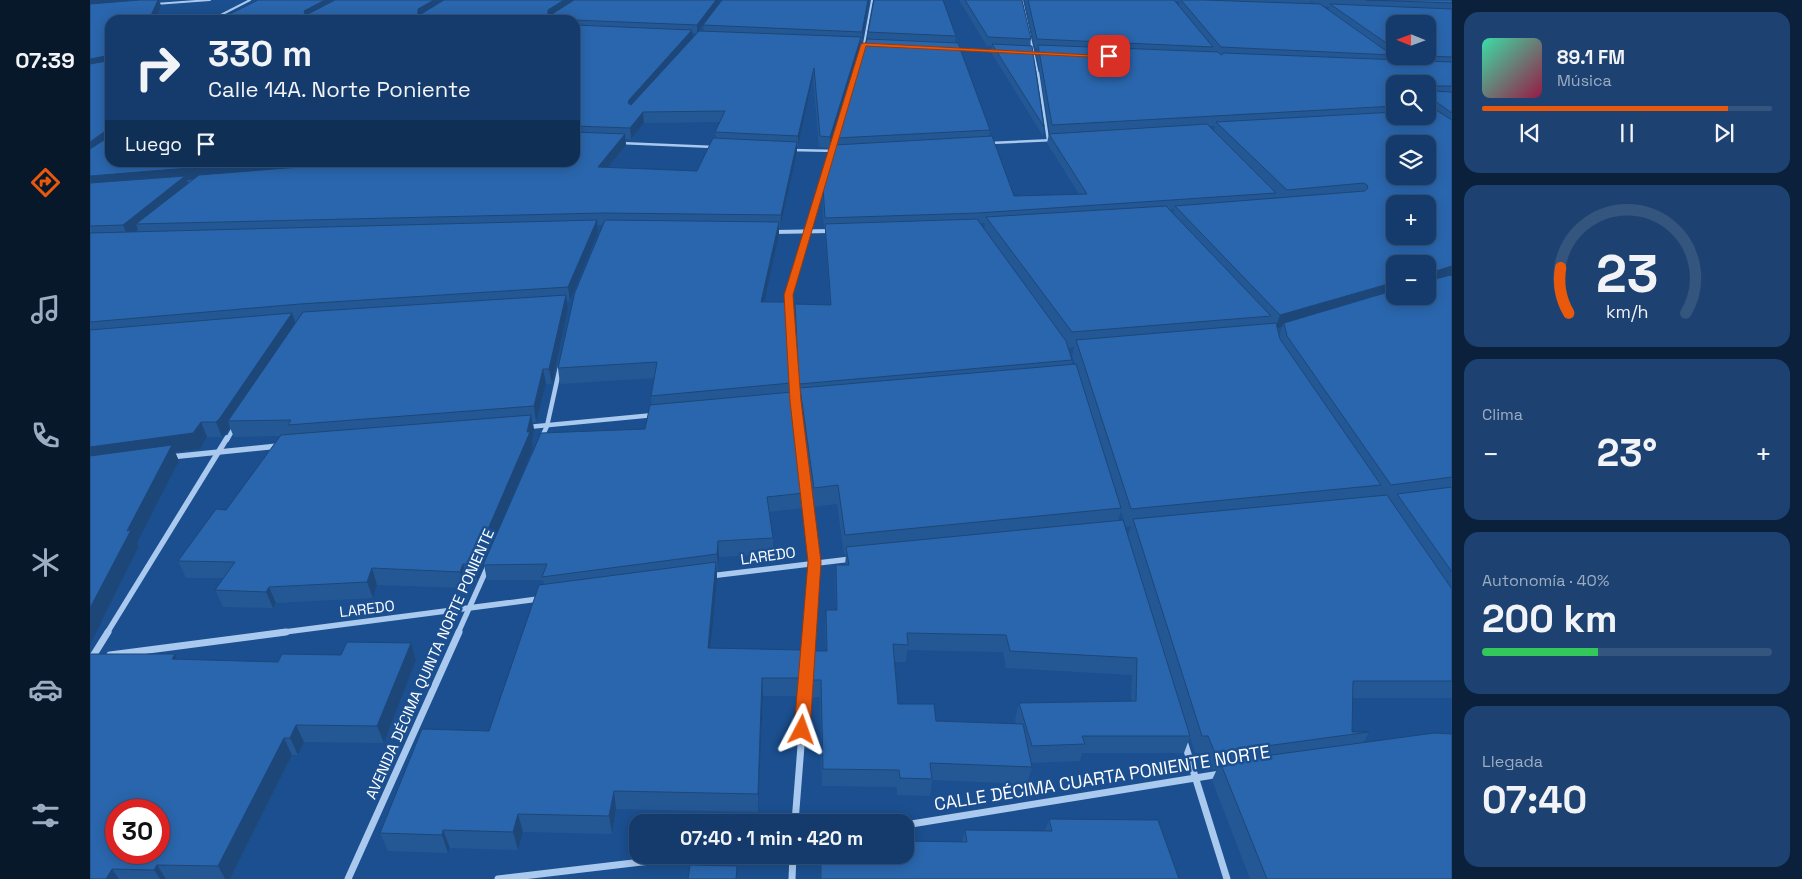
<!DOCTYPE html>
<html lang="es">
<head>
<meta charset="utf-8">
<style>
  :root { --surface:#143b6b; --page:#1d4271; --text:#f1f3f6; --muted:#9dadc1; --line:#33557e; --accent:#ea580c }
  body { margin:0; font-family:"Space Grotesk",sans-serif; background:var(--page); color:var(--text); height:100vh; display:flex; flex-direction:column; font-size:19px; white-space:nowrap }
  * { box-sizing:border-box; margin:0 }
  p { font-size:16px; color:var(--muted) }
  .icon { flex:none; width:28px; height:28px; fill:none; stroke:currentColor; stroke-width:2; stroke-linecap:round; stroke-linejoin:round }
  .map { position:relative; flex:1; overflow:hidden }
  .details { display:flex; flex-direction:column; gap:12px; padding:12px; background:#0b203b; width:350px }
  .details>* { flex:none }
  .hud { position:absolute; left:15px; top:15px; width:475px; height:152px; border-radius:15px; box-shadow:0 2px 12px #0003,0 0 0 1px var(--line); background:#143b6b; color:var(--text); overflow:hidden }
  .needle { width:32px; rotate:271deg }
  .controls { position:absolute; left:1296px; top:15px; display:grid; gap:10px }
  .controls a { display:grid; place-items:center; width:50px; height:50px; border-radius:10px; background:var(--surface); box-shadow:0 2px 12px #0003,0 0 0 1px var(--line); font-size:25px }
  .speed { position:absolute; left:15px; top:799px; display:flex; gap:10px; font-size:25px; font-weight:700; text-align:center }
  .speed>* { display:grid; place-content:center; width:65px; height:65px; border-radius:50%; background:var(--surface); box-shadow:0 2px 12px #0003,0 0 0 1px var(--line); line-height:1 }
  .speed .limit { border:8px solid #d22; background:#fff; color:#111 }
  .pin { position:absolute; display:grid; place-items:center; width:42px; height:42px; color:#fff; margin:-21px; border-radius:10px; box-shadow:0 2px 8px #0006 }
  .me { position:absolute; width:55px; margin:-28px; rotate:4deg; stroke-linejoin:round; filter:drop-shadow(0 0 4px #0008) }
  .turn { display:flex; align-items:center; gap:18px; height:105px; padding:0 20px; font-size:22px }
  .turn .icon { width:65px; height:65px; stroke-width:2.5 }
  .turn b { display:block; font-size:35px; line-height:42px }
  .then { display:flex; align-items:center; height:48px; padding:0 20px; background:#0003; gap:10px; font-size:19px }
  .big { font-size:38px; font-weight:600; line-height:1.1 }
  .details .widget { flex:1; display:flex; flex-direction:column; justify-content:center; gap:8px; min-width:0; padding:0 18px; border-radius:15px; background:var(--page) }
  .details .dial { align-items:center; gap:0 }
  .dial svg { height:130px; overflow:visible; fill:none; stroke:var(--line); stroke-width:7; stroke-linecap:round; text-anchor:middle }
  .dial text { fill:var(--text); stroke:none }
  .song { display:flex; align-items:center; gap:15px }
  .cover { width:60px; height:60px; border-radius:8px; background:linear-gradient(135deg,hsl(160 70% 55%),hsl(340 70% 35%)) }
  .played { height:5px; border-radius:2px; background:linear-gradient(90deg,var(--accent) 85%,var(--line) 85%) }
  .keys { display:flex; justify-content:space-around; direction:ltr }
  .heat { display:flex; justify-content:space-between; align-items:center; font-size:28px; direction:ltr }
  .charge { height:8px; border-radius:4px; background:linear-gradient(90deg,#34c759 40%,var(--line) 0) }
  .trip { position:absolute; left:539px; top:814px; width:285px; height:50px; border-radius:15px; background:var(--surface); box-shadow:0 2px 12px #0003,0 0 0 1px var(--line); font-weight:600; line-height:50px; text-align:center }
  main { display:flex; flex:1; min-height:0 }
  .tabs { display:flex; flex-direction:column; width:90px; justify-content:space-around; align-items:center; background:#08182b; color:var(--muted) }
  .tabs .icon { width:35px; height:35px }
  .tabs .current { color:var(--accent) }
  .tabs b { font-size:22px; color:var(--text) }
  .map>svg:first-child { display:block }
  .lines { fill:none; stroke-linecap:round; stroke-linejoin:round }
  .street-far5 { stroke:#a9c9ee; stroke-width:2 }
  .street-far4 { stroke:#a9c9ee; stroke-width:2.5 }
  .street-far3 { stroke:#a9c9ee; stroke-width:4 }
  .street-far2 { stroke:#a9c9ee; stroke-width:4.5 }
  .street-far1 { stroke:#a9c9ee; stroke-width:5.5 }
  .street { stroke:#a9c9ee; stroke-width:7 }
  .wall { fill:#245895; fill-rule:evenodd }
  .shaded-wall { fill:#1d4779 }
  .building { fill:#2a66ad; stroke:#1d4779; fill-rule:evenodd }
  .route { fill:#ea580c; stroke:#983908 }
  .labels { text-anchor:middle; stroke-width:5; stroke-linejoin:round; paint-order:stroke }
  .street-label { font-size:15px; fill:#fff; stroke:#1b4f8f }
  .near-street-label { font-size:18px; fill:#fff; stroke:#1b4f8f }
</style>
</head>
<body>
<main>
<nav class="tabs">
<b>07:39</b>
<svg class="icon current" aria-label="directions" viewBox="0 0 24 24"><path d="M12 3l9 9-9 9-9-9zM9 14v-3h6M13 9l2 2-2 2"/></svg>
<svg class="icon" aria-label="music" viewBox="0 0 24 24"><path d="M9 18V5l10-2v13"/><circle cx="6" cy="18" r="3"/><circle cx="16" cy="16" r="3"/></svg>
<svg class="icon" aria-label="phone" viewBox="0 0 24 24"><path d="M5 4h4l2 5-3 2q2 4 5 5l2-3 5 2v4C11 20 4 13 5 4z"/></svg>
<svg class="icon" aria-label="climate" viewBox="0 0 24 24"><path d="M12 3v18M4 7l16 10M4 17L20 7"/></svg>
<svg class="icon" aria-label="car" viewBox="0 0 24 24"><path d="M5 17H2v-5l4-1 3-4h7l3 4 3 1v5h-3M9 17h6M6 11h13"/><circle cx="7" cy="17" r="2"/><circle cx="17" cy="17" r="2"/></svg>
<svg class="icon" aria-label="filters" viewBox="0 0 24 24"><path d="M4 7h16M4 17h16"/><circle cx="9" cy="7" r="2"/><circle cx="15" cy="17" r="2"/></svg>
</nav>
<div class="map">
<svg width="1362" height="879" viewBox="0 0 1362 879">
  <rect width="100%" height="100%" fill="#1b4f8f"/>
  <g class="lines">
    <!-- street-far5 -->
    <g class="street-far5">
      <polyline points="932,0 948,74"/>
      <polyline points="65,4 120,0"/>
      <polyline points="121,20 160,0"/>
      <polyline points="865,49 907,51"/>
      <polyline points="765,74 774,44 782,0"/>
    </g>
    <!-- street-far4 -->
    <g class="street-far4">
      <polyline points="948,73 958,140"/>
      <polyline points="530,143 624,147"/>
      <polyline points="900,143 964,140"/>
      <polyline points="700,150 749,151"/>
      <polyline points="737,168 765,73"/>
    </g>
    <!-- street-far3 -->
    <g class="street-far3">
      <polyline points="684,232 741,231"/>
      <polyline points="701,288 737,167"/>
    </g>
    <!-- street-far2 -->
    <g class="street-far2">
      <polyline points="702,286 699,295 705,401 710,440"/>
      <polyline points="697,402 716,400"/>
      <polyline points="438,427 564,415"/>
      <polyline points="451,439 457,426 470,367"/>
      <polyline points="137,440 145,426"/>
    </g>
    <!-- street-far1 -->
    <g class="street-far1">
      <polyline points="710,438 725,562 720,633"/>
      <polyline points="80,457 188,446"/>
      <polyline points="620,576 761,559"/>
      <polyline points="17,633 137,438"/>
      <polyline points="187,633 448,599"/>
      <polyline points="368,633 398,566"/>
    </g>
    <!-- street -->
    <g class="street">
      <polyline points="20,655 196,632"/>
      <polyline points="0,661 18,632"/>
      <polyline points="1094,741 1137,879"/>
      <polyline points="705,822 720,632"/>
      <polyline points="815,825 1130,774"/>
      <polyline points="258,879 369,632"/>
      <polyline points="408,879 611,855"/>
      <polyline points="702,879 703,855"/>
    </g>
  </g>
  <!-- wall -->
  <g class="wall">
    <path d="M0,0H40L39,1L69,0L71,6L65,20H20V162H485V20L168,0H353V1L354,0H779L772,41H771L770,46L740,148L729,147L723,77L708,146H707V153L690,228H689V235L674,302L701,383V393L714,493V508L679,512L683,538V554L629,557L628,570H627V580L621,648L712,668L710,696H673L668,812L526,809L522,834L433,832L428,850L360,848L358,853L298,851L290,833L399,731L454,584L453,580H397L394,565L387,581H378L374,588L287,585L283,598L186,603L183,608L133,607L125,590L134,578H96L88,561L136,510L190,436L144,437L140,428L136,433L132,437H117L110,449L85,452L89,461L47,543L49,546L0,645ZM629,4L613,25L614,31L608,32ZM602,33H607L602,38ZM630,122L625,132L626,138L607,171L518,168L536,145L535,139H541L554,123ZM235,164L236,167H230ZM508,225H513L468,368L470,384L564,378L561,396L562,405L555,429L402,546L443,448L442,441L444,430L443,422H446L456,384H462L478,309L477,301H480L508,233Z"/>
    <polygon points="869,0 932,0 941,39 940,46 954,127 953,136 901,52 902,46 897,46"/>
    <path d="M935,0H1362V698H1263L1262,732H1279L1273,743L1362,879H1160L1122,780L1127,769L1118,770L1111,753H1105L1100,737L1094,753H992L990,761L941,763L942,767L937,784L842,780L840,796L807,795V787L732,786L730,697H720L721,680L736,651L735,627L736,610H746L745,581L746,565H755L756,554H754L747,504L723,507L710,406V398H709L704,317L705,304L740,305L735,235V228H734L732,196L733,186L746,145L747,138L778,39V32L866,36L865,42L900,130L899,136L924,196L989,194L957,143L959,134H960L947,54V48H945ZM1085,1H1090L1089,6ZM1221,1L1226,4H1220ZM1233,6L1240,7L1238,10ZM1305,24H1338V56H1305ZM1305,84H1338V116H1305ZM1121,126H1125L1123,131L1119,127ZM1084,209L1083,213L1080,210ZM889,223H895L894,230ZM1305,264L1338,296H1305ZM1192,327L1189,336L1188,329ZM978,346L979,348L984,347L982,356L985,364H982V360ZM1031,511L1036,527L1041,526L1038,536L1028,521ZM817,650L913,652L916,668L1042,675L1041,701L929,703L925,720L926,724L846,721L808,704L804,662H816Z"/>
    <polygon points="321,643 326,660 294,743 214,742 208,755 202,755 140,879 0,879 85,654 88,659 188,662 251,655"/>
    <polygon points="959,819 1089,879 730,879 730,855 815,855 872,842 875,830 955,831"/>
  </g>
  <!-- shaded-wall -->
  <g class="shaded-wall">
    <polygon points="0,0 40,0 37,3 0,6"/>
    <polygon points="68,0 69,0 71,6 65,20 59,20"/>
    <polygon points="235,0 250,0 216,19 214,11"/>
    <polygon points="343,0 353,0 353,3 330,18 328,14 328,9"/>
    <polygon points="474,0 487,0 459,20 458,10"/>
    <polygon points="626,0 632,0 607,33 607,25"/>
    <polygon points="778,0 779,0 772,41 772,32"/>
    <polygon points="602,30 603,39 539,113 539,100"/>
    <polygon points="771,37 770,46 740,148 740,137"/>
    <polygon points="16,56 20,65 0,69 0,59"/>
    <polygon points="724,68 723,77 708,146 708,136"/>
    <polygon points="553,112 554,123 541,139 540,128"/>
    <polygon points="14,132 18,143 0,156 0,142"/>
    <polygon points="535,134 536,145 509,179 508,167"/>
    <polygon points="707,142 707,153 690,228 691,215"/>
    <polygon points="174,162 235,162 235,164 224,170 97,180 100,187 46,224 48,230 38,237 33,225 0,188 0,176"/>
    <polygon points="244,162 280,162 247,171"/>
    <polygon points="507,220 508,233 480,301 478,287"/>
    <polygon points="689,222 689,235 671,317 671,302"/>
    <polygon points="1362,266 1362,278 1338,282 1343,272"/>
    <polygon points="1305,282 1305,294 1194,323 1192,327 1185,329 1190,315"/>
    <polygon points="476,295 478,309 462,384 459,369"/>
    <polygon points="202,313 207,327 138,421 140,428 136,433 132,437 126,422"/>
    <polygon points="453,369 456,384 446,422 444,406"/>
    <polygon points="441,415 444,430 442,441 443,448 387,581 383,564 437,432"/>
    <polygon points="111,422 117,437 110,449 85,452 89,461 47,543 49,546 0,645 0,447"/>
    <polygon points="628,541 629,557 628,570 627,554"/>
    <polygon points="626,562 627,580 619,666 618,648"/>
    <polygon points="373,564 378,581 374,588 370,572"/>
    <polygon points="282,568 287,585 283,598 277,582"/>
    <polygon points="179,587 186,603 183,608 176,592"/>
    <polygon points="321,643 326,660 294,743 287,726"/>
    <polygon points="712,650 712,668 710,696 710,678"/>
    <polygon points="85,654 94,671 82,659"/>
    <polygon points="672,678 673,696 668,812 668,794"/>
    <polygon points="206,725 214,742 208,755 200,738"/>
    <polygon points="194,738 202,755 140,879 135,879 128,866"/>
    <polygon points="524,791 526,809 522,834 519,816"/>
    <polygon points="428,814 433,832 428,850 423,832"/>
    <polygon points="353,830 360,848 358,853 352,835"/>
    <polygon points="67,865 76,879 70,879 64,870"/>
    <polygon points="22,869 29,879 16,879"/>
  </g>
  <!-- building -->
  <g class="building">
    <polygon points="50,0 68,0 59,20 20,20 20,162 174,162 0,176 0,149 17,138 18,134 14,132 0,142 0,64 17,61 19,59 16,56 0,59 0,4"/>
    <polygon points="168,0 235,0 214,11 215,14 218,14 245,0 344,0 328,9 328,14 331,14 354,0 474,0 458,10 458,14 462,14 484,0 626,0 607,25 484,20 128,20"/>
    <polygon points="632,0 778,0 772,32 613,25"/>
    <polygon points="784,0 853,0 866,36 778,32"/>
    <polygon points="875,0 932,0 941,39 898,37"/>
    <polygon points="938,0 1084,0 1123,47 947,39"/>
    <polygon points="1091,0 1114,0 1230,4 1302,55 1131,47"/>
    <polygon points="1276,0 1362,0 1362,3"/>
    <polygon points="1240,4 1362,9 1362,57 1338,56 1338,24 1305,24 1305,49"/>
    <polygon points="485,25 602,30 539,100 538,103 541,105 609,31 771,37 740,137 730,136 724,68 708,136 625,132 635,111 553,112 540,128 485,126"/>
    <polygon points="777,39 868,43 900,130 747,138"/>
    <polygon points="902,44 942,46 954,127"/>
    <polygon points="948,45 1128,52 1131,55 1134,53 1362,62 1362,86 1340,86 1339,89 1342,91 1362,92 1362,113 1349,104 1342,97 1339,100 1341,104 1338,104 1338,84 1305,84 1305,106 962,125"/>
    <path d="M1338,110H1346L1362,120V266L1343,272L1340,276L1345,279L1361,275L1362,276V477L1301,485L1197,336L1194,323L1305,290V296H1338V264H1305V282L1190,315L1085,206L1275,191L1278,188L1277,185L1274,183L1197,190L1126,122L1305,112V116H1338ZM1305,144H1338V176H1305ZM1305,204H1338V236H1305Z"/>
    <polygon points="1117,124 1186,193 888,213 735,218 733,186 745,145 902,136 924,196 997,194 959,134"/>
    <polygon points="485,132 535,134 508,167 607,171 623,138 707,142 691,215 513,213 46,224 109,175 222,166 245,167 261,162 485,162"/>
    <polygon points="95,176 33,225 0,226 0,183"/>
    <polygon points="1076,206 1181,316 982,332 896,217"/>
    <polygon points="887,219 976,341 982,360 709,384 705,304 741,305 735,224"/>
    <polygon points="507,220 478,287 210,304 0,322 0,233"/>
    <polygon points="515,220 689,222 671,302 696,302 701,383 561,396 567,362 468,368 485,292"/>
    <polygon points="476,295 459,369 453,369 444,406 198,425 201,420 138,421 213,312"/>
    <polygon points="202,313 130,418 126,422 111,422 103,433 0,447 0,330"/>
    <polygon points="1186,323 1190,339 1291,485 1041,509 986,340"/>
    <polygon points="986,364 1031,508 755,535 748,485 724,488 710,388"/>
    <polygon points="702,392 714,493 677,497 683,538 628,541 627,554 452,577 457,564 393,565 451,433 555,429 560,405"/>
    <polygon points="441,415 437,432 440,432 383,564 373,564 370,572 282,568 277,582 179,587 176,592 125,590 145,562 88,561 126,509 136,510 191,435"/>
    <polygon points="82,445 37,531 41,530 0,608 0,456"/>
    <polygon points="1362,487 1362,572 1307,494"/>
    <polygon points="1297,495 1362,589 1362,681 1263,681 1262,732 1279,732 1125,753 1118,736 1112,736 1043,519"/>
    <polygon points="1033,520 1100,736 992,736 995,744 942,746 929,703 1046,701 1047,658 920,651 916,635 817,633 818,645 803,644 808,704 844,704 846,721 933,724 942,767 840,763 842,779 810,778 809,770 733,769 731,680 721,680 723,651 737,651 736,610 747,610 746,565 759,565 756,547"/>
    <polygon points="626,562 618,648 712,650 710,678 672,678 668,794 524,791 519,816 428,814 423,832 353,830 352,835 290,833 332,729 399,731 449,585"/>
    <path d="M257,642L321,643L287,726L206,725L200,738H194L128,866L67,865L64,870L22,869L16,879H0V654H85L82,659L188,662L192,654L251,655ZM26,810H69V852H26Z"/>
    <polygon points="1344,733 1362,734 1362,879 1177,879 1130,762"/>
    <polygon points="959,819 1068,820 1089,879 731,879 731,855 815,855 815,841 877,842 875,830 962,831"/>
    <polygon points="600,865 647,866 646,879 598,879"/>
  </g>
  <!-- route -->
  <polygon class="route" points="774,43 1021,56 1019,58 776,46 703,295 711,401 731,562 720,730 718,734 712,736 706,734 704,730 718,562 700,401 694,295 771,44"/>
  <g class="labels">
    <!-- street labels -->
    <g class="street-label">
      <text transform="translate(678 556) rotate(-8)" y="5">LAREDO</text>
      <text transform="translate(277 609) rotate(-7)" y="5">LAREDO</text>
      <text transform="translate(340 664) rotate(-66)" y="5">AVENIDA DÉCIMA QUINTA NORTE PONIENTE</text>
    </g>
    <!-- near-street labels -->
    <g class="near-street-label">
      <text transform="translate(1012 778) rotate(-9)" y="6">CALLE DÉCIMA CUARTA PONIENTE NORTE</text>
    </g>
  </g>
</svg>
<div class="controls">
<a><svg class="needle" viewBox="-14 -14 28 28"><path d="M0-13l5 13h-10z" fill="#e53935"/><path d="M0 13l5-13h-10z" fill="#9dadc1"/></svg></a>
<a><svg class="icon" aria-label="search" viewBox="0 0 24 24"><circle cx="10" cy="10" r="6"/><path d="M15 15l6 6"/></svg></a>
<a><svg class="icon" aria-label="layers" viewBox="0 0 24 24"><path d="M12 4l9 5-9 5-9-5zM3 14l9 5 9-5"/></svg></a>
<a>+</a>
<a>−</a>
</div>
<div class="speed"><div class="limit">30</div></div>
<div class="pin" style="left:1019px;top:56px;background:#d93025"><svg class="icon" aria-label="arrive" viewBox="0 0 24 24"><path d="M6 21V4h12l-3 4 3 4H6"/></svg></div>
<svg class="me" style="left:712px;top:730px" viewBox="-20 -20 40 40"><path d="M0-17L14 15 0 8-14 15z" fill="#ea580c" stroke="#fff" stroke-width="4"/></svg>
<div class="trip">07:40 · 1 min · 420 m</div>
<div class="hud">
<div class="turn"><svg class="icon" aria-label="right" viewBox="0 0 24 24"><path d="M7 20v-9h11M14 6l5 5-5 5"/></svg><div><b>330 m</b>Calle 14A. Norte Poniente</div></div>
<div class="then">Luego<svg class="icon" aria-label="arrive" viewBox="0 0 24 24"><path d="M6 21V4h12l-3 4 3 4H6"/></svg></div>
</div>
</div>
<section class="details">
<div class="widget">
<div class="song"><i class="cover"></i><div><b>89.1 FM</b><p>Música</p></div></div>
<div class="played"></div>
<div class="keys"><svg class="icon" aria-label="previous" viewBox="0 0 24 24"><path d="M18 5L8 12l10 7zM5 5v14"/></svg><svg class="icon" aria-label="pause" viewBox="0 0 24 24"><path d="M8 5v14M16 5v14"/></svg><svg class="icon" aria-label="next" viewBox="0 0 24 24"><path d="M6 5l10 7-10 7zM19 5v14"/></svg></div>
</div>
<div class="widget dial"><svg viewBox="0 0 100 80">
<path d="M14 69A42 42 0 1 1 86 69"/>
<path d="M14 69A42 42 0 0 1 9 41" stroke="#ea580c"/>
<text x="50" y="56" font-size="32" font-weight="700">23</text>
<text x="50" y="72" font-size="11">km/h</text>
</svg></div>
<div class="widget"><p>Clima</p>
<div class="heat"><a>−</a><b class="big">23°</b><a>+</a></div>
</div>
<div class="widget"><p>Autonomía · 40%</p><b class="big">200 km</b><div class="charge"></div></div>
<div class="widget"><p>Llegada</p><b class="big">07:40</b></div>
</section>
</main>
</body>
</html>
